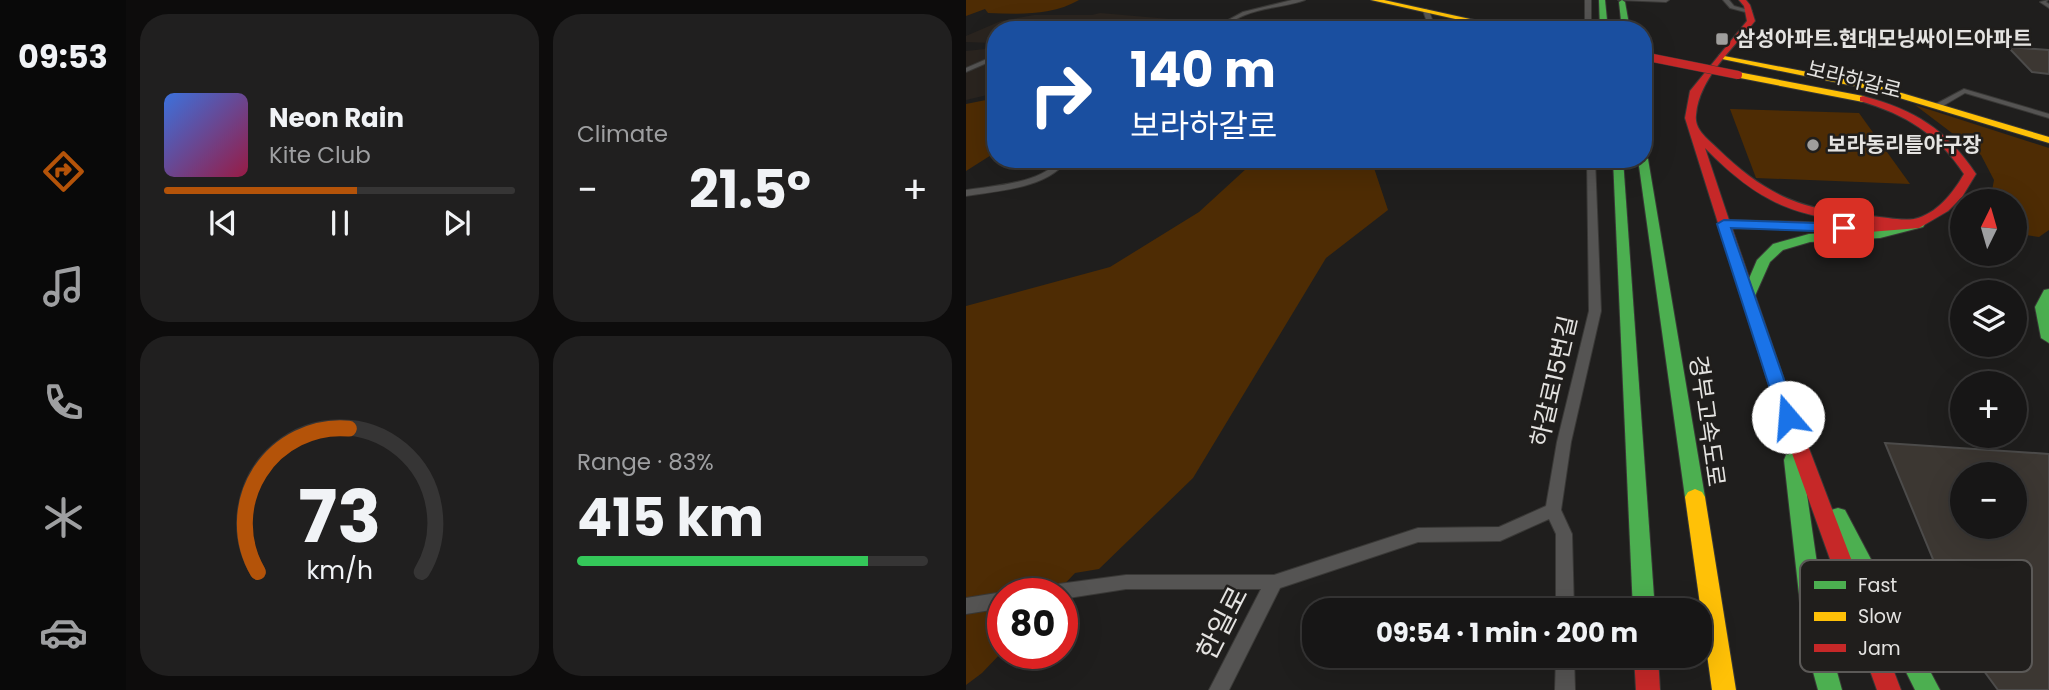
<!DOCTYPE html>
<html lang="en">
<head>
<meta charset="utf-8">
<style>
  :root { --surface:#171616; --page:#201f1f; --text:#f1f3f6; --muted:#9e9fa1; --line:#363535; --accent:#b45309 }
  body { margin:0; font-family:Poppins,"Noto Sans KR",sans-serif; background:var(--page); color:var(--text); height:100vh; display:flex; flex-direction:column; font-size:26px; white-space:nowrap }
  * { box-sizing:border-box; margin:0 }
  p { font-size:23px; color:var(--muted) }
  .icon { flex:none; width:38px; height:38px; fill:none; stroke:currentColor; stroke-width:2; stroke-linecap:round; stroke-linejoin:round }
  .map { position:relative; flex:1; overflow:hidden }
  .panel { display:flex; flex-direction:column; gap:14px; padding:14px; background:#0d0c0c; width:840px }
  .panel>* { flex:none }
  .guide { position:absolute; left:21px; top:21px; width:665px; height:147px; border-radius:28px; box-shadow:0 7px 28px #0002,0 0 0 2px var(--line); background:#1a4fa0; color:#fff; overflow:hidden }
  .needle { width:46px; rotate:5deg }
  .tools { position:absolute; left:984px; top:189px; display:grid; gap:14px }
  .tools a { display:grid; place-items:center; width:77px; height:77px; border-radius:50%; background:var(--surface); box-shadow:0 7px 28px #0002,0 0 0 2px var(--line); font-size:35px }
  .speed { position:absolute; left:21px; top:578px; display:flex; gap:14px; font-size:35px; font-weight:700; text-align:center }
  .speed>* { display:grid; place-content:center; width:91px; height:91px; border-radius:50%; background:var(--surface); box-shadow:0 7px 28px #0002,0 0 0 2px var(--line); line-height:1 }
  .speed .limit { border:10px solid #d22; background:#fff; color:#111 }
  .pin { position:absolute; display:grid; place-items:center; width:60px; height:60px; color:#fff; margin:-30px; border-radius:14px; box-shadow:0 4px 10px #0006 }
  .me { position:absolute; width:77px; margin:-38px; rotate:342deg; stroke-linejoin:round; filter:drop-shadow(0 0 5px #0008) }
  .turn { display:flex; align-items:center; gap:24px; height:147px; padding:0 28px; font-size:32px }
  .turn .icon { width:91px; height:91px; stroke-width:2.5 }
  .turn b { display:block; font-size:49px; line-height:60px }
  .big { font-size:52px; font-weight:700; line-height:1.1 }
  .panel .card { flex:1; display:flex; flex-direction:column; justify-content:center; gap:10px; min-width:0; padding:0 24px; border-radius:28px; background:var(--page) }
  .panel .dial { align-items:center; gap:0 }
  .dial svg { height:182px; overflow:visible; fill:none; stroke:var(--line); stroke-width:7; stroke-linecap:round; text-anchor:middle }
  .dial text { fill:var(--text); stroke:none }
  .song { display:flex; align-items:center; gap:21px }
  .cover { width:84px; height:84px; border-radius:10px; background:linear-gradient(135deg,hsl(220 70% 55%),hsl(340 70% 35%)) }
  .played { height:7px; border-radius:4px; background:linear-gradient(90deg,var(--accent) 55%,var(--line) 55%) }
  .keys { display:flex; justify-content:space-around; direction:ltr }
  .heat { display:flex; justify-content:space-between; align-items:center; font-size:38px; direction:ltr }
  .charge { height:10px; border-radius:5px; background:linear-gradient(90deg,#34c759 83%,var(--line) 0) }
  .panel .tiles { flex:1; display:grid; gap:14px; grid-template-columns:repeat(2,1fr) }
  .trip { position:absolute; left:336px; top:598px; width:410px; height:70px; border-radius:28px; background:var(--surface); box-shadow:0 7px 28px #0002,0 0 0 2px var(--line); font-weight:700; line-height:70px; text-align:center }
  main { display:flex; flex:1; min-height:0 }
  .menu { display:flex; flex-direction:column; width:126px; justify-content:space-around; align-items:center; background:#090909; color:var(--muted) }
  .menu .icon { width:49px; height:49px }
  .menu .active { color:var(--accent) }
  .menu b { font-size:32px; color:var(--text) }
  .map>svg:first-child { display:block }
  .built { fill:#2a241f }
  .green { fill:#4e2c04 }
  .building { fill:#3c3732; stroke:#4c4b4a; stroke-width:2; fill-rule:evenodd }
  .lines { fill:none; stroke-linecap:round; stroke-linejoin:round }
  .street-casing { stroke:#393836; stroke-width:2 }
  .fast-casing { stroke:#393836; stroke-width:2 }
  .slow-casing { stroke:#393836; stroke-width:2 }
  .jam-casing { stroke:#393836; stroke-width:2 }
  .street { fill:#555453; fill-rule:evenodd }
  .fast { fill:#4caf50; fill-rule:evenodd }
  .slow { fill:#ffc107; fill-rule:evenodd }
  .jam { fill:#c62828; fill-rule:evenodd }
  .jam-bridge-casing { stroke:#393836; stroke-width:9; stroke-linecap:butt }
  .jam-bridge { stroke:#c62828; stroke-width:8 }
  .route { fill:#1a73e8; stroke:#114b97; stroke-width:2 }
  .poi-dot { fill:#9f9e9c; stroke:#201e1c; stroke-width:2.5 }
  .labels { text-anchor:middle; stroke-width:5; stroke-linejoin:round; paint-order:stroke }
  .far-poi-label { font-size:21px; font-weight:bold; fill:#e4e3e1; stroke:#201e1c; text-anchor:start }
  .far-street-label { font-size:21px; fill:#e4e3e1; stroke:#201e1c }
  .street-label { font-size:24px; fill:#e4e3e1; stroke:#201e1c }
  .near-street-label { font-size:28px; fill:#e4e3e1; stroke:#201e1c }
  .key { fill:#201e1c; stroke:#5b5957; stroke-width:2 }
  .key-label { font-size:19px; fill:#e4e3e1 }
</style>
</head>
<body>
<main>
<nav class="menu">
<b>09:53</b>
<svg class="icon active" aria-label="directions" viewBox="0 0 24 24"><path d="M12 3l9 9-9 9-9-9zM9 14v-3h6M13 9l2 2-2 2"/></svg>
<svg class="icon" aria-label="music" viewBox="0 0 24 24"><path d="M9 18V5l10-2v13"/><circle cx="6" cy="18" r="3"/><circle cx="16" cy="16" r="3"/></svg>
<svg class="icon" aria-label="phone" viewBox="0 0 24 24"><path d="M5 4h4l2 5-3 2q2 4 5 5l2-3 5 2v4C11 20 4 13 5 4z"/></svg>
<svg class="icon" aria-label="climate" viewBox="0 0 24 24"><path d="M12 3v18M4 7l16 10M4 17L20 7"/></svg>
<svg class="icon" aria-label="car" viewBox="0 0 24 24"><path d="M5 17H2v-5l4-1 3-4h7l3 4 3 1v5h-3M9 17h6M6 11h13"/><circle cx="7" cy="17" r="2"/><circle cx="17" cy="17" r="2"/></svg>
</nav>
<section class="panel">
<div class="tiles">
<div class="card">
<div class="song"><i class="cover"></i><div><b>Neon Rain</b><p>Kite Club</p></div></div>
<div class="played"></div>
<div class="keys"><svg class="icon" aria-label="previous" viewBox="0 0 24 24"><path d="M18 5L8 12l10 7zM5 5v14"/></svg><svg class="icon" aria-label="pause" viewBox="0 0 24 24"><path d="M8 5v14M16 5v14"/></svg><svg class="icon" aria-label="next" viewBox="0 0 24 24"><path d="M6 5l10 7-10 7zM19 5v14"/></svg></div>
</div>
<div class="card"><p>Climate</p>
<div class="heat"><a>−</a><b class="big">21.5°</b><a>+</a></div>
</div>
<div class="card dial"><svg viewBox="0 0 100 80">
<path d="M14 69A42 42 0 1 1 86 69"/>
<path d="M14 69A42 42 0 0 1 54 6" stroke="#b45309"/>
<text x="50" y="56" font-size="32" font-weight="700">73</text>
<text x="50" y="72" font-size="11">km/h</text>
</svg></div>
<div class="card"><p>Range · 83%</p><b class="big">415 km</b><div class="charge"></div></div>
</div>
</section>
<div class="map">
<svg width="1083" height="690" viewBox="0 0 1083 690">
  <rect width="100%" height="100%" fill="#1f1e1d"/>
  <!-- built -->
  <polygon class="built" points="134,13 215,20 224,24 223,30 30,30 30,48 21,49 30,49 30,93 0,100 0,51 19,49 26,43 0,42 0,36 35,21 68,15 126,15"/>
  <!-- green -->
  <g class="green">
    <path d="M0,0H113C85,16 54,14 22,13L19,9L0,16Z"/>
    <polygon points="30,98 30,152 0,171 0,104"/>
    <polygon points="949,105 1083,148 1083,230 1073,237 1048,233 1048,201 1024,201 1028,180 1015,155"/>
    <polygon points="764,109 893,113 944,184 790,178"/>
    <polygon points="173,159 405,159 422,210 360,258 227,478 133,569 109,573 90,593 37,593 37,651 16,673 0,685 0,306 144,267 233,212 281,168 218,167"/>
  </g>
  <!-- building -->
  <g class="building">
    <polygon points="1042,47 1083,50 1083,74 1066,72"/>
    <path d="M919,443L1083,454V690H1032L1018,671L1007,645L1002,644ZM996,474H1048V527H996Z"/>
  </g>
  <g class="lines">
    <!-- street casing -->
    <g class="street-casing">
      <g id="street">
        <path d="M326,0H339C320,7 298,7 279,15C268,19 256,30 244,30L277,12Z"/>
        <rect x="619" y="0" width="6" height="30"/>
        <polygon points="652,0 703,0 700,2"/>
        <polygon points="757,0 763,0 768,6 786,11 783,13 764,8"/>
        <polygon points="1082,0 1080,2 1083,4 1083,8 1074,2"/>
        <polygon points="460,9 463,11 470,30 464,30 457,11"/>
        <polygon points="30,55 30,59 0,72 0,68"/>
        <polygon points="998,89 1083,114 1083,118 999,93 975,107 968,105"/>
        <path d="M93,159H101C85,188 30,191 0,196V190C25,186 79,183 93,159Z"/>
        <polygon points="621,159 629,159 635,311 605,442 595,510 606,534 608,611 590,611 590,534 583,519 534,541 452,542 314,588 263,690 243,690 295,589 160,589 96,599 96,593 76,593 79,588 85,585 160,575 308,575 452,528 533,527 580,506 591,442 623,311"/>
        <polygon points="37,592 40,593 37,593 37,608 0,614 0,598"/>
        <polygon points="590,656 608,656 609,690 589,690"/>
      </g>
    </g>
    <!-- fast casing -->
    <g class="fast-casing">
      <g id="fast">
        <polygon points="633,0 639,0 642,30 634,30"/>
        <polygon points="656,0 659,2 664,30 656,30 653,2"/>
        <polygon points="677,156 682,159 739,497 736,502 729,505 722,502 719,497 672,159 677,159"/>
        <polygon points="647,159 657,159 689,611 667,611"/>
        <polygon points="953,220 959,224 957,227 914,238 844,242 817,250 804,262 788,298 783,299 776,295 791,260 807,244 843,234 914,230"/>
        <polygon points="1083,289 1083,343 1075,338 1069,307 1078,290"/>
        <polygon points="827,453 834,455 836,460 862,639 876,690 852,690 838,639 818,460 820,455"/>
        <polygon points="872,508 879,510 974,690 949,690 862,516 865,510"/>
      </g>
    </g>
    <!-- slow casing -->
    <g class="slow-casing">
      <g id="slow">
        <polygon points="405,0 418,0 554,30 538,30"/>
        <polygon points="753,55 909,85 1083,137 1083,143 907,90 756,59 753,59"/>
        <polygon points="772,72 897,96 902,99 897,102 769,77 769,73"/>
        <polygon points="729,489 736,492 739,497 770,690 746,690 719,497 722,492"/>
      </g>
    </g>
    <!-- jam casing -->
    <g class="jam-casing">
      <g id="jam">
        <path d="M773,0H780L784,5L789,21C767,49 733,78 730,115C728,130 742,139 752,149C800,196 838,211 905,216C918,217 935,221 948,219C971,214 987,193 998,174C972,134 939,114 894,101V97L897,96C949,110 980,129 1010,174L996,197L982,211L953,228L903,232L766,228L831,417L935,690H911L813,417L719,118L724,91L781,21L778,6ZM739,148C795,205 831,218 910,224L763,220Z"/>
        <polygon points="668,656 692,656 694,690 670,690"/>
      </g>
    </g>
    <!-- street -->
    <use href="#street" class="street"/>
    <!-- fast -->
    <use href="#fast" class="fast"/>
    <!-- slow -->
    <use href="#slow" class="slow"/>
    <!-- jam -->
    <use href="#jam" class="jam"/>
    <!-- jam-bridge casing -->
    <g class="jam-bridge-casing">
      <polyline id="jam-bridge" points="677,56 772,75"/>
    </g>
    <!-- jam-bridge -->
    <use href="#jam-bridge" class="jam-bridge"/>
  </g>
  <!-- route -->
  <polygon class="route" points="758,220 878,224 884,228 878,232 765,228 831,417 828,422 815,422 813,417 751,224"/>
  <!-- markers -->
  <g class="poi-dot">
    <rect x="749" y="32" width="14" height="14" rx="3.5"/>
    <circle cx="847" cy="145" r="7"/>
  </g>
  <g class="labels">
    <!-- far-poi labels -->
    <g class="far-poi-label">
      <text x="770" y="46">삼성아파트.현대모닝싸이드아파트</text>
      <text x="861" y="152">보라동리틀야구장</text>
    </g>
    <!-- far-street labels -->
    <g class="far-street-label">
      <text transform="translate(888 80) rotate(14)" y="7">보라하갈로</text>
    </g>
    <!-- street labels -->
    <g class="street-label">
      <text transform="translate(588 381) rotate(-77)" y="8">하갈로15번길</text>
      <text transform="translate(741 421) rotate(82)" y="8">경부고속도로</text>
    </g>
    <!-- near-street labels -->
    <g class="near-street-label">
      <text transform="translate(256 623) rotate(-63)" y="10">한일로</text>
    </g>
  </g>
  <!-- legend -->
  <rect x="834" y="560" width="232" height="112" rx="10" class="key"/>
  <rect x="848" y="581" width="32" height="8" fill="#4caf50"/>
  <rect x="848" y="612" width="32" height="9" fill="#ffc107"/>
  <rect x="848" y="644" width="32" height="8" fill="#c62828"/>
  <g class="key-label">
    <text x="892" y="592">Fast</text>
    <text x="892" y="623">Slow</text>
    <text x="892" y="655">Jam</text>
  </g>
</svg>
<div class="tools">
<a><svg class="needle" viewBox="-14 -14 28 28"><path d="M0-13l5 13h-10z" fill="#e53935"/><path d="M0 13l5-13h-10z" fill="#9e9fa1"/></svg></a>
<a><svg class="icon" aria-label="layers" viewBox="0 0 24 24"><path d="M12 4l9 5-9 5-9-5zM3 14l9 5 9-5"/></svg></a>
<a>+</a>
<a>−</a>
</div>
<div class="speed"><div class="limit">80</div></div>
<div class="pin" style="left:878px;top:228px;background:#d93025"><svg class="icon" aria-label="arrive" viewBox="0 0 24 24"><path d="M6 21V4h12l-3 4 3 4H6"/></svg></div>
<svg class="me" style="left:822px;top:417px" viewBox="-20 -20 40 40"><circle r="19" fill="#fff"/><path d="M0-13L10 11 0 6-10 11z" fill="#1a73e8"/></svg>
<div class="trip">09:54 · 1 min · 200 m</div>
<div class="guide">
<div class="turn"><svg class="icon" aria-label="right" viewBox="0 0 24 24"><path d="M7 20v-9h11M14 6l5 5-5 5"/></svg><div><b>140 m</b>보라하갈로</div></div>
</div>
</div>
</main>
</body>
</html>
